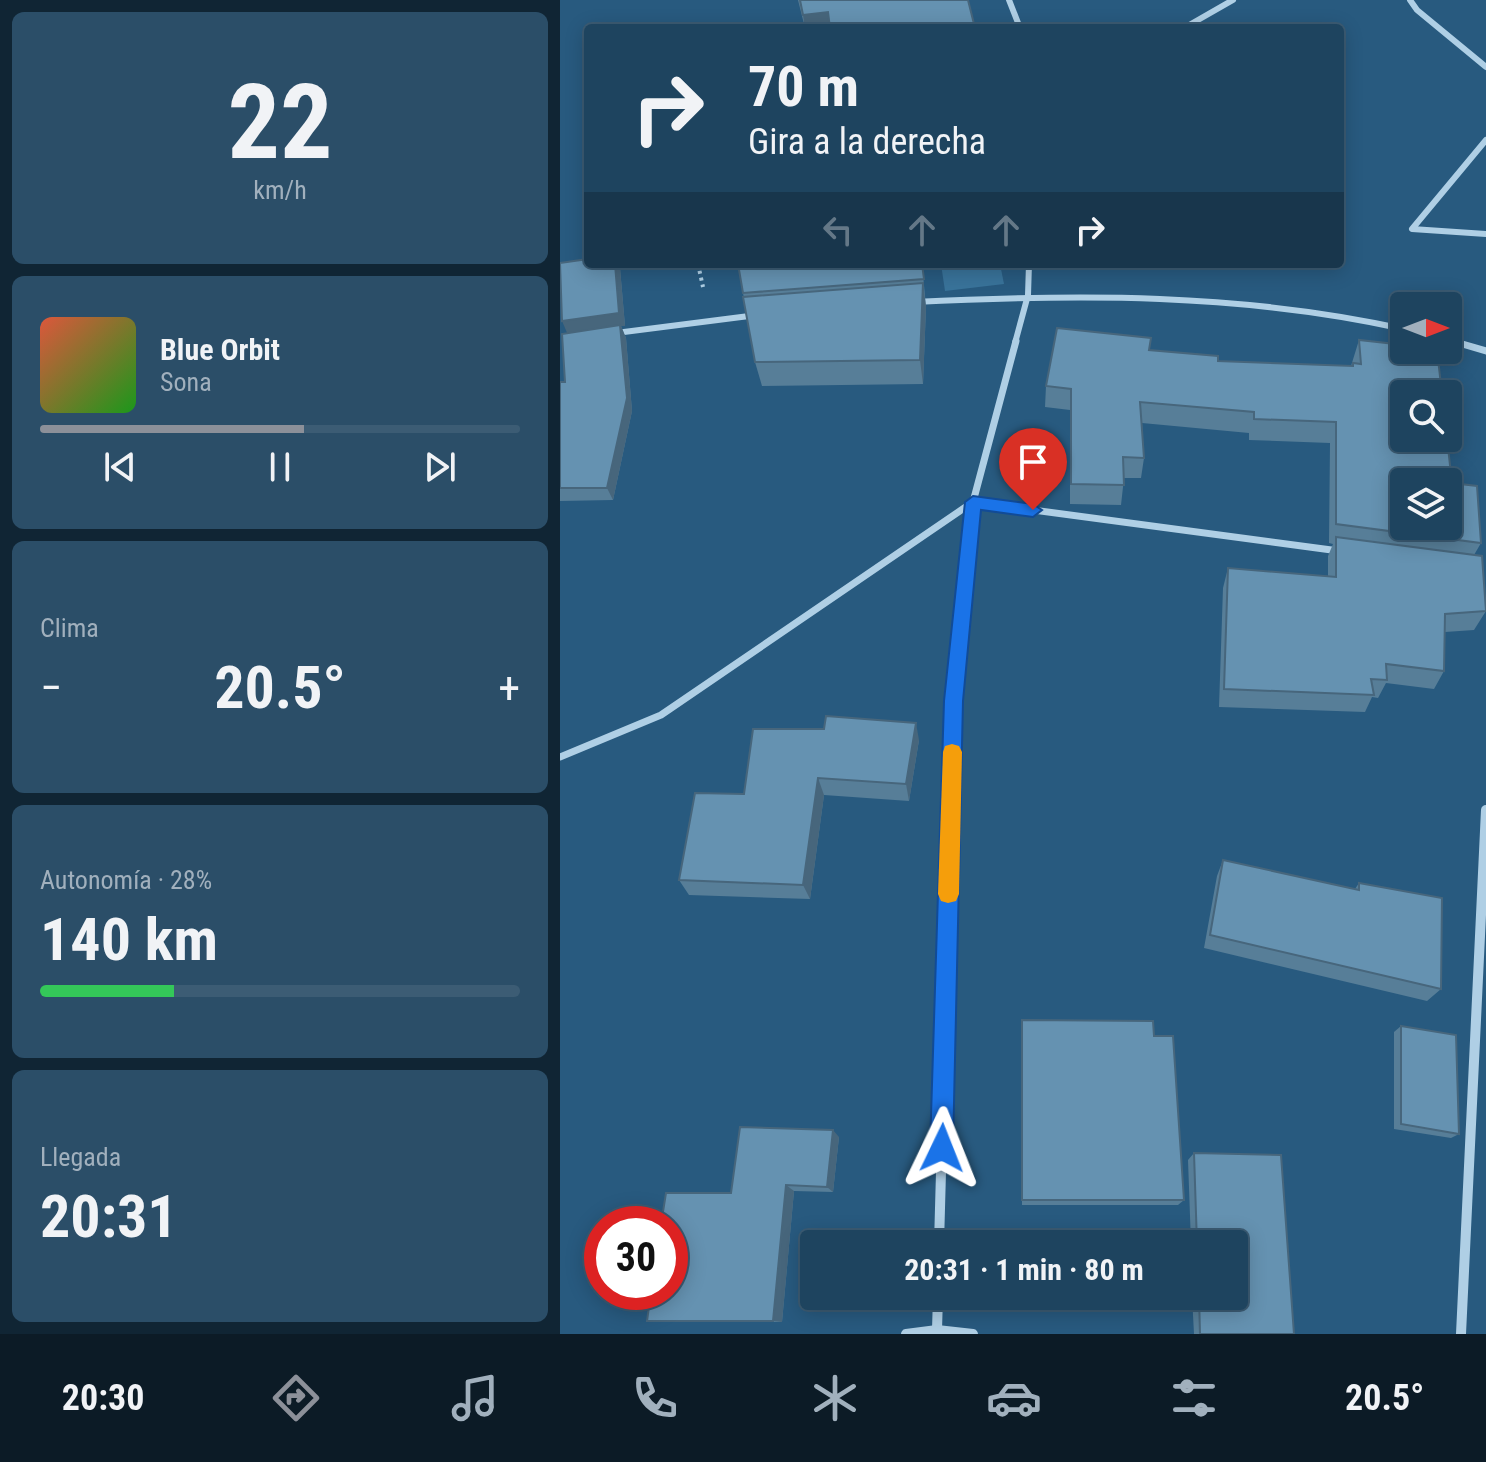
<!DOCTYPE html>
<html lang="es">
<head>
<meta charset="utf-8">
<style>
  :root { --surface:#1e445f; --page:#2b4e68; --text:#f1f3f6; --muted:#a1b0bd; --line:#3c5c74; --accent:#8c9099 }
  body { margin:0; font-family:"Roboto Condensed",sans-serif; background:var(--page); color:var(--text); height:100vh; display:flex; flex-direction:column; font-size:30px; white-space:nowrap }
  * { box-sizing:border-box; margin:0 }
  p { font-size:26px; color:var(--muted) }
  .icon { flex:none; width:44px; height:44px; fill:none; stroke:currentColor; stroke-width:2; stroke-linecap:round; stroke-linejoin:round }
  .map { position:relative; flex:1; overflow:hidden }
  .details { display:flex; flex-direction:column; gap:12px; padding:12px; background:#102534; width:560px }
  .details>* { flex:none }
  .banner { position:absolute; left:24px; top:24px; width:760px; height:244px; border-radius:8px; box-shadow:0 4px 20px #0003,0 0 0 2px var(--line); background:#1e445f; color:var(--text); overflow:hidden }
  .needle { width:52px; rotate:90deg }
  .buttons { position:absolute; left:830px; top:292px; display:grid; gap:16px }
  .buttons a { display:grid; place-items:center; width:72px; height:72px; border-radius:8px; background:var(--surface); box-shadow:0 4px 20px #0003,0 0 0 2px var(--line); font-size:40px }
  .speed { position:absolute; left:24px; top:1206px; display:flex; gap:16px; font-size:40px; font-weight:700; text-align:center }
  .speed>* { display:grid; place-content:center; width:104px; height:104px; border-radius:50%; background:var(--surface); box-shadow:0 4px 20px #0003,0 0 0 2px var(--line); line-height:1 }
  .speed .limit { border:12px solid #d22; background:#fff; color:#111 }
  .pin { position:absolute; display:grid; place-items:center; width:68px; height:68px; color:#fff; margin:-82px -34px; border-radius:50% 50% 50% 0; rotate:-45deg; box-shadow:0 0 8px #0007 }
  .pin .icon { rotate:45deg }
  .me { position:absolute; width:88px; margin:-44px; rotate:2deg; stroke-linejoin:round; filter:drop-shadow(0 0 6px #0008) }
  .turn { display:flex; align-items:center; gap:28px; height:168px; padding:0 32px; font-size:36px }
  .turn .icon { width:104px; height:104px; stroke-width:2.5 }
  .turn b { display:block; font-size:56px; line-height:68px }
  .lanes { display:flex; align-items:center; height:76px; padding:0 32px; background:#0003; justify-content:center; gap:40px; direction:ltr }
  .lanes .off { opacity:.35 }
  .big { font-size:60px; font-weight:700; line-height:1.1 }
  .details .tile { flex:1; display:flex; flex-direction:column; justify-content:center; gap:12px; min-width:0; padding:0 28px; border-radius:12px; background:var(--page) }
  .details .dial { align-items:center; gap:0 }
  .dial b { font-size:104px; line-height:1 }
  .song { display:flex; align-items:center; gap:24px }
  .cover { width:96px; height:96px; border-radius:12px; background:linear-gradient(135deg,hsl(10 70% 55%),hsl(120 70% 35%)) }
  .played { height:8px; border-radius:4px; background:linear-gradient(90deg,var(--accent) 55%,var(--line) 55%) }
  .keys { display:flex; justify-content:space-around; direction:ltr }
  .heat { display:flex; justify-content:space-between; align-items:center; font-size:44px; direction:ltr }
  .charge { height:12px; border-radius:6px; background:linear-gradient(90deg,#34c759 28%,var(--line) 0) }
  .trip { position:absolute; left:240px; top:1230px; width:448px; height:80px; border-radius:8px; background:var(--surface); box-shadow:0 4px 20px #0003,0 0 0 2px var(--line); font-weight:700; line-height:80px; text-align:center }
  .dock { display:flex; height:128px; justify-content:space-around; align-items:center; background:#0c1b26; color:var(--muted) }
  .dock .icon { width:56px; height:56px }
  .dock .active { color:var(--accent) }
  .dock b { font-size:36px; color:var(--text) }
  main { display:flex; flex:1; min-height:0 }
  .map>svg:first-child { display:block }
  .green { fill:#39739a }
  .lines { fill:none; stroke-linecap:round; stroke-linejoin:round }
  .path { stroke:#afcfe5; stroke-width:4; stroke-dasharray:3 4; stroke-linecap:butt }
  .minor-far2 { stroke:#afcfe5; stroke-width:6 }
  .minor-far1 { stroke:#afcfe5; stroke-width:7 }
  .minor { stroke:#afcfe5; stroke-width:10 }
  .wall { fill:#577e98 }
  .shaded-wall { fill:#47667c }
  .building { fill:#6592b1; stroke:#47667c; stroke-width:2; fill-rule:evenodd }
  .route { fill:#1a73e8; stroke:#114b97; stroke-width:2 }
  .slow { fill:#f59e0b }
</style>
</head>
<body>
<main>
<section class="details">
<div class="tile dial"><b>22</b><p>km/h</p></div>
<div class="tile">
<div class="song"><i class="cover"></i><div><b>Blue Orbit</b><p>Sona</p></div></div>
<div class="played"></div>
<div class="keys"><svg class="icon" aria-label="previous" viewBox="0 0 24 24"><path d="M18 5L8 12l10 7zM5 5v14"/></svg><svg class="icon" aria-label="pause" viewBox="0 0 24 24"><path d="M8 5v14M16 5v14"/></svg><svg class="icon" aria-label="next" viewBox="0 0 24 24"><path d="M6 5l10 7-10 7zM19 5v14"/></svg></div>
</div>
<div class="tile"><p>Clima</p>
<div class="heat"><a>−</a><b class="big">20.5°</b><a>+</a></div>
</div>
<div class="tile"><p>Autonomía · 28%</p><b class="big">140 km</b><div class="charge"></div></div>
<div class="tile"><p>Llegada</p><b class="big">20:31</b></div>
</section>
<div class="map">
<svg width="926" height="1334" viewBox="0 0 926 1334">
  <rect width="100%" height="100%" fill="#285a7f"/>
  <!-- green -->
  <polygon class="green" points="381,264 440,264 444,284 385,291"/>
  <g class="lines">
    <!-- path -->
    <polyline class="path" points="138,264 143,287"/>
    <!-- minor-far2 -->
    <g class="minor-far2">
      <polyline points="449,0 460,28"/>
      <polyline points="850,0 857,10 926,67"/>
      <polyline points="624,28 673,0"/>
      <polyline points="926,140 852,229 926,234"/>
      <path d="M354,302C519,294 681,293 844,329"/>
      <polyline points="56,333 197,315"/>
      <polyline points="888,340 899,343"/>
      <polyline points="455,343 468,295 469,264"/>
    </g>
    <!-- minor-far1 -->
    <g class="minor-far1">
      <polyline points="892,341 926,351"/>
      <polyline points="0,757 101,715 413,502 779,551"/>
      <polyline points="392,779 394,701 413,502 456,341"/>
    </g>
    <!-- minor -->
    <g class="minor">
      <polyline points="379,1244 392,777"/>
      <polyline points="377,1330 378,1296"/>
      <polyline points="346,1334 377,1330 413,1334"/>
      <polyline points="901,1334 926,810"/>
    </g>
  </g>
  <!-- wall -->
  <g class="wall">
    <polygon points="238,0 400,0 415,28 245,28"/>
    <polygon points="28,264 58,264 60,268 65,326 61,326 66,338 72,411 53,500 0,501 0,382 5,382"/>
    <polygon points="178,264 362,264 366,307 363,384 202,386 195,362"/>
    <polygon points="799,340 892,483 921,543 914,555 926,611 914,630 885,632 884,671 874,689 826,683 818,698 812,697 805,712 659,707 663,588 668,568 768,576 768,556 773,544 769,543 770,443 689,440 689,433 582,423 584,458 581,478 564,478 561,505 510,504 510,410 485,407 486,386 589,350 658,361 791,366"/>
    <polygon points="359,740 349,801 264,795 250,899 129,895 119,880 184,794"/>
    <polygon points="663,860 795,889 799,883 881,989 867,1001 644,948 657,876"/>
    <polygon points="462,1020 594,1036 624,1200 618,1205 462,1205"/>
    <polygon points="841,1026 899,1134 891,1138 834,1129 834,1032"/>
    <polygon points="279,1137 273,1192 234,1191 222,1322 100,1322 87,1321 171,1193"/>
    <polygon points="634,1153 734,1334 634,1334 632,1296 674,1296 674,1244 631,1244 628,1160"/>
  </g>
  <!-- shaded-wall -->
  <g class="shaded-wall">
    <polygon points="268,12 271,28 245,28 243,15"/>
    <polygon points="55,264 58,264 60,268 65,326 61,326 66,338 72,411 53,500 47,488 8,335 2,321"/>
    <polygon points="363,283 366,307 363,384 360,360"/>
    <polygon points="356,723 359,740 349,801 346,784"/>
    <polygon points="258,778 264,795 250,899 243,885"/>
    <polygon points="273,1130 279,1137 273,1192 267,1187"/>
    <polygon points="226,1185 234,1191 222,1322 213,1321"/>
  </g>
  <!-- building -->
  <g class="building">
    <polygon points="240,0 408,0 415,28 270,28 268,12 243,15"/>
    <polygon points="28,259 28,264 55,264 59,313 2,321 0,263"/>
    <polygon points="178,264 362,264 364,279 183,293"/>
    <polygon points="363,283 360,360 195,362 183,297"/>
    <polygon points="60,325 67,398 47,488 0,488 0,382 5,382 2,334"/>
    <path d="M497,328L591,338L589,350L658,356V361L793,366V363L801,364L799,340L844,345V350H877L882,394H844V438H887L892,483L917,486L921,543L776,524V422L694,419V412L580,402L584,458L563,457L564,485L511,484V389L486,386ZM844,482H888V526H844Z"/>
    <polygon points="776,537 922,556 926,611 885,614 884,671 826,664 827,680 811,679 814,695 664,689 668,568 776,577"/>
    <polygon points="266,716 356,723 346,784 258,778 243,885 119,880 135,793 184,794 193,729 264,729"/>
    <polygon points="663,860 799,890 799,883 882,898 881,989 650,935"/>
    <polygon points="462,1020 593,1021 594,1036 613,1036 624,1200 462,1200"/>
    <polygon points="841,1026 896,1035 899,1134 841,1124"/>
    <polygon points="180,1127 273,1130 267,1187 226,1185 213,1321 87,1321 91,1292 110,1292 110,1224 101,1224 106,1193 171,1193"/>
    <polygon points="634,1153 721,1155 734,1334 640,1334 639,1296 674,1296 674,1244 637,1244"/>
  </g>
  <!-- route -->
  <polygon class="route" points="413,496 473,504 482,510 473,517 421,510 403,701 393,1148 390,1156 382,1160 374,1156 370,1148 384,701 405,502"/>
  <!-- slow -->
  <polygon class="slow" points="392,744 399,746 402,752 399,894 396,901 388,903 381,901 378,894 383,752 385,746"/>
</svg>
<div class="buttons">
<a><svg class="needle" viewBox="-14 -14 28 28"><path d="M0-13l5 13h-10z" fill="#e53935"/><path d="M0 13l5-13h-10z" fill="#a1b0bd"/></svg></a>
<a><svg class="icon" aria-label="search" viewBox="0 0 24 24"><circle cx="10" cy="10" r="6"/><path d="M15 15l6 6"/></svg></a>
<a><svg class="icon" aria-label="layers" viewBox="0 0 24 24"><path d="M12 4l9 5-9 5-9-5zM3 14l9 5 9-5"/></svg></a>
</div>
<div class="speed"><div class="limit">30</div></div>
<div class="pin" style="left:473px;top:510px;background:#d93025"><svg class="icon" aria-label="arrive" viewBox="0 0 24 24"><path d="M6 21V4h12l-3 4 3 4H6"/></svg></div>
<svg class="me" style="left:382px;top:1148px" viewBox="-20 -20 40 40"><path d="M0-17L14 15 0 8-14 15z" fill="#1a73e8" stroke="#fff" stroke-width="4"/></svg>
<div class="trip">20:31 · 1 min · 80 m</div>
<div class="banner">
<div class="turn"><svg class="icon" aria-label="right" viewBox="0 0 24 24"><path d="M7 20v-9h11M14 6l5 5-5 5"/></svg><div><b>70 m</b>Gira a la derecha</div></div>
<div class="lanes"><svg class="icon off" aria-label="left" viewBox="0 0 24 24"><path d="M17 20v-9H6M10 6l-5 5 5 5"/></svg><svg class="icon off" aria-label="ahead" viewBox="0 0 24 24"><path d="M12 20V5M6 11l6-6 6 6"/></svg><svg class="icon off" aria-label="ahead" viewBox="0 0 24 24"><path d="M12 20V5M6 11l6-6 6 6"/></svg><svg class="icon" aria-label="right" viewBox="0 0 24 24"><path d="M7 20v-9h11M14 6l5 5-5 5"/></svg></div>
</div>
</div>
</main>
<nav class="dock">
<b>20:30</b>
<svg class="icon active" aria-label="directions" viewBox="0 0 24 24"><path d="M12 3l9 9-9 9-9-9zM9 14v-3h6M13 9l2 2-2 2"/></svg>
<svg class="icon" aria-label="music" viewBox="0 0 24 24"><path d="M9 18V5l10-2v13"/><circle cx="6" cy="18" r="3"/><circle cx="16" cy="16" r="3"/></svg>
<svg class="icon" aria-label="phone" viewBox="0 0 24 24"><path d="M5 4h4l2 5-3 2q2 4 5 5l2-3 5 2v4C11 20 4 13 5 4z"/></svg>
<svg class="icon" aria-label="climate" viewBox="0 0 24 24"><path d="M12 3v18M4 7l16 10M4 17L20 7"/></svg>
<svg class="icon" aria-label="car" viewBox="0 0 24 24"><path d="M5 17H2v-5l4-1 3-4h7l3 4 3 1v5h-3M9 17h6M6 11h13"/><circle cx="7" cy="17" r="2"/><circle cx="17" cy="17" r="2"/></svg>
<svg class="icon" aria-label="filters" viewBox="0 0 24 24"><path d="M4 7h16M4 17h16"/><circle cx="9" cy="7" r="2"/><circle cx="15" cy="17" r="2"/></svg>
<b>20.5°</b>
</nav>
</body>
</html>
